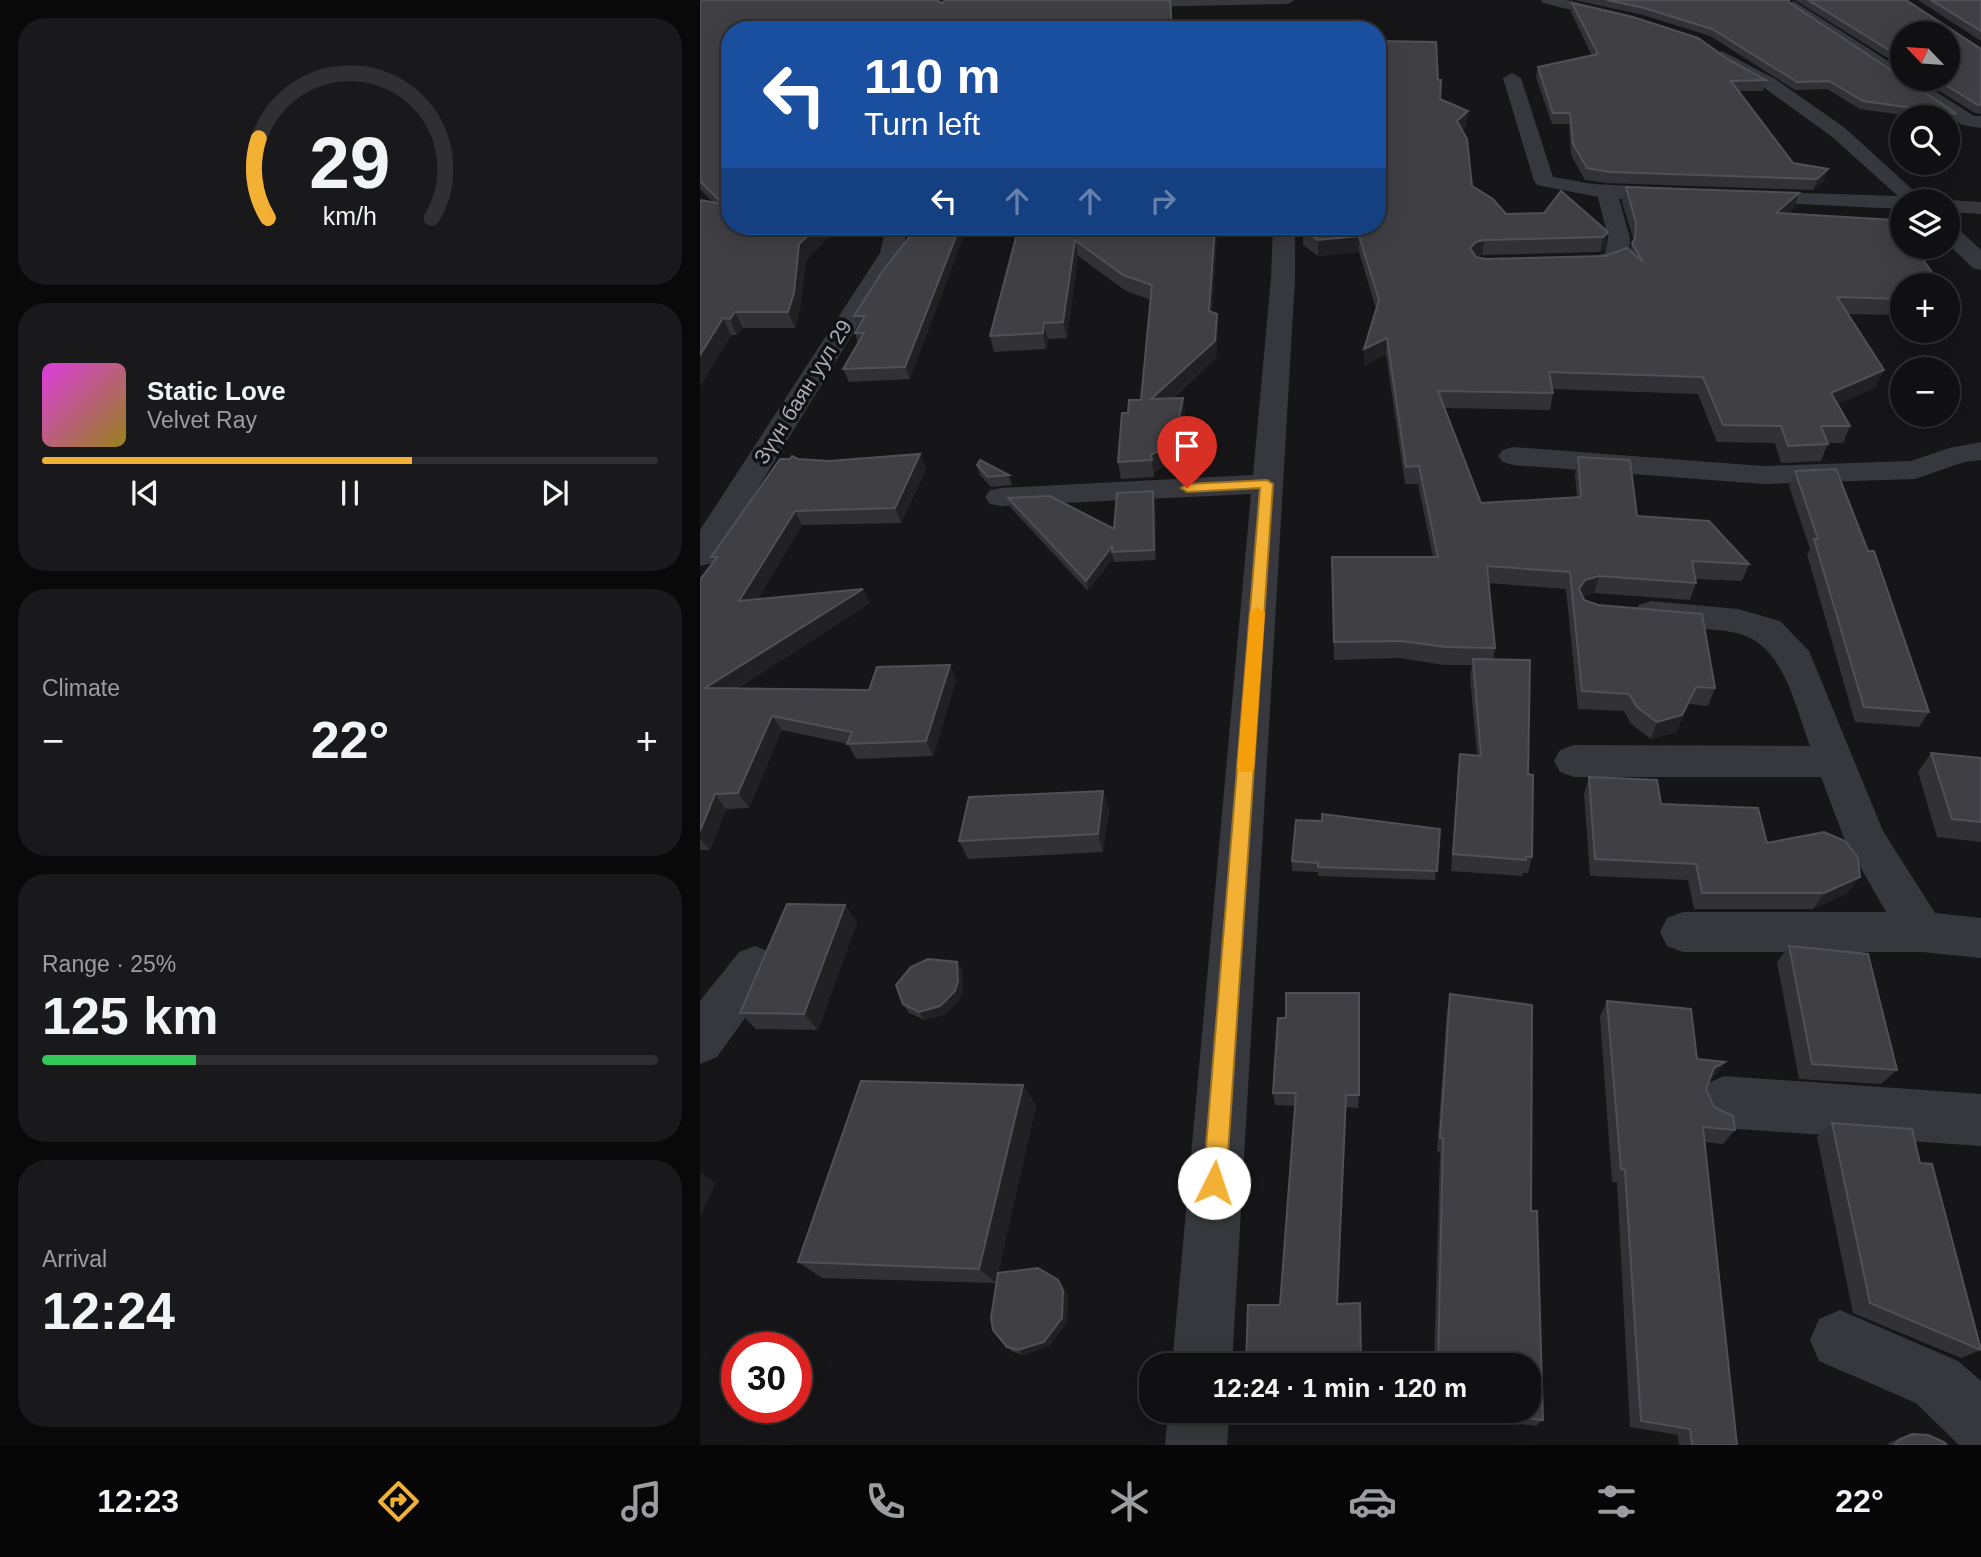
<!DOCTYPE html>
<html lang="en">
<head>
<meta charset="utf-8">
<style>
  :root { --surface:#101012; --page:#19191b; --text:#f1f3f6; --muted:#9c9d9f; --line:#303032; --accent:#f2b134 }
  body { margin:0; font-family:Arial,sans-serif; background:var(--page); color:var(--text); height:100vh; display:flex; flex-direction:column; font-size:26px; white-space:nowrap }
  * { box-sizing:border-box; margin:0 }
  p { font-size:23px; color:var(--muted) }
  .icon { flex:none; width:38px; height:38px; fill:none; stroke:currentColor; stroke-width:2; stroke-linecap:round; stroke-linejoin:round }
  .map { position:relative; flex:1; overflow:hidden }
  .details { display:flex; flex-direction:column; gap:18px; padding:18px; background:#09090a; width:700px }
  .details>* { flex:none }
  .hud { position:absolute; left:21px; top:21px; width:665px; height:214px; border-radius:28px; box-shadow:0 4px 18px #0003,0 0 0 2px var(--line); background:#1a4fa0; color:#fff; overflow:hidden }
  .needle { width:46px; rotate:295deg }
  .tools { position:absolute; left:1190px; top:21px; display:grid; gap:14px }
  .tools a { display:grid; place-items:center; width:70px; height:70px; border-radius:50%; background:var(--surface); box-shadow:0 4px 18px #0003,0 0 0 2px var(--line); font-size:35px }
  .speed { position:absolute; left:21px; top:1332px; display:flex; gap:14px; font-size:35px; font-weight:700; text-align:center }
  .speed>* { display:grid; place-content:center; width:91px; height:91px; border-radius:50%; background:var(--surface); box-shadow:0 4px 18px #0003,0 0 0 2px var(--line); line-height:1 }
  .speed .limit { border:10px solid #d22; background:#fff; color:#111 }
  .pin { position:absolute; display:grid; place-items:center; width:60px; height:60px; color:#fff; margin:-72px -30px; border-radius:50% 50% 50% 0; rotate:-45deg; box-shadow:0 0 7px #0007 }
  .pin .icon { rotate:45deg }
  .me { position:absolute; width:77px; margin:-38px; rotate:4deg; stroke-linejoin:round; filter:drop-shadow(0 0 5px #0008) }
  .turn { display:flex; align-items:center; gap:24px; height:147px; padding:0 28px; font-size:32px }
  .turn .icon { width:91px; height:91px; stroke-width:2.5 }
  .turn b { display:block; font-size:49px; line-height:60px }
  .lanes { display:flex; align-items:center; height:66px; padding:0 28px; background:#0003; justify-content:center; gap:35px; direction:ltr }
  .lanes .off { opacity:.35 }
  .big { font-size:52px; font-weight:800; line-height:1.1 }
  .details .widget { flex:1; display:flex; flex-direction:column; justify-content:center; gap:10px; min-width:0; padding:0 24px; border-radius:28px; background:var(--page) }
  .details .dial { align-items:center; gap:0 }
  .dial svg { height:182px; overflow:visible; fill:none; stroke:var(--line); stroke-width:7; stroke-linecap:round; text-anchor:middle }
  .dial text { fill:var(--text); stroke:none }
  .song { display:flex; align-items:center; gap:21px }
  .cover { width:84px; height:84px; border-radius:10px; background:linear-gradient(135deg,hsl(300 70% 55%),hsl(50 70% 35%)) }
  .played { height:7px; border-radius:4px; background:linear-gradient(90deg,var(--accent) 60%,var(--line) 60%) }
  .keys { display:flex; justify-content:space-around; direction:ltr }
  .heat { display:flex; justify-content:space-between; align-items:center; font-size:38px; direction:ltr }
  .charge { height:10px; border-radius:5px; background:linear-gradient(90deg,#34c759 25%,var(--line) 0) }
  .trip { position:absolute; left:439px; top:1353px; width:402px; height:70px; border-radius:28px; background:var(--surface); box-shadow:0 4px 18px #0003,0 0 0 2px var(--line); font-weight:800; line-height:70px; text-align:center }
  .menu { display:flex; height:112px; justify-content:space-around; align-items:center; background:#060607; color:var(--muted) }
  .menu .icon { width:49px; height:49px }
  .menu .current { color:var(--accent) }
  .menu b { font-size:32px; color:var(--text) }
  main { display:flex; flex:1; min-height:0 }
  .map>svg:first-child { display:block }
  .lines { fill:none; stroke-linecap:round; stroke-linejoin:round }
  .minor { fill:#37383d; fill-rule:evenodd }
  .wall { fill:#323236 }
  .shaded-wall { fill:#212124 }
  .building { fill:#3f3f44; stroke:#4f5156; stroke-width:2 }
  .route { fill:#f2b134; stroke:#9d7322; stroke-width:2 }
  .slow { fill:#f59e0b }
  .labels { text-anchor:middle; stroke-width:7; stroke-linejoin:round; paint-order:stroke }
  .far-street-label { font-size:21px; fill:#a8adb8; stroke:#111113 }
</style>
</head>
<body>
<main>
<section class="details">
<div class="widget dial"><svg viewBox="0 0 100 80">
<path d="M14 69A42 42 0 1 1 86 69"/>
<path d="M14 69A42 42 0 0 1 10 34" stroke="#f2b134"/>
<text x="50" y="56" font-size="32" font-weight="700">29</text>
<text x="50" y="72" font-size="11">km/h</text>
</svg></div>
<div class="widget">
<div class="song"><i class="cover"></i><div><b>Static Love</b><p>Velvet Ray</p></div></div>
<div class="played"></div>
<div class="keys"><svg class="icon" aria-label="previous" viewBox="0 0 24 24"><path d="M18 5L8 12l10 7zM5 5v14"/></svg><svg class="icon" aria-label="pause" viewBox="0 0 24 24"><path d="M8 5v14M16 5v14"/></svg><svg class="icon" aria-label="next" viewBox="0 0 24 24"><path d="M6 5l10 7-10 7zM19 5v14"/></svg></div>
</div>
<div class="widget"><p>Climate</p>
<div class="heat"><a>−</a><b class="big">22°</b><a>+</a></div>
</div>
<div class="widget"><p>Range · 25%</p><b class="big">125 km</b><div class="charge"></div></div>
<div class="widget"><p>Arrival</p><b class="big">12:24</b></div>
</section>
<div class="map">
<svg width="1281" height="1445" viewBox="0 0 1281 1445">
  <rect width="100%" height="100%" fill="#161618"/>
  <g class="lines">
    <!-- minor -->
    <g class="minor">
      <polygon points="430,0 595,0 588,4 435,7 430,6 428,3"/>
      <polygon points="841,0 867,0 929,15 932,18 924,23 843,3"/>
      <polygon points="1094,1 1202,70 1202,79 1216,79 1274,116 1281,116 1281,128 1262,125 1089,8 1087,5"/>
      <polygon points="1022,51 1075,79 1145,128 1225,201 1202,201 1202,209 1036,201 1032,197 1036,193 1043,191 1198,196 1131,136 1063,87 1016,59 1014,56"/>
      <path d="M812,73L821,78L853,177L893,184L976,188L983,190L986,194L983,198L976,200L919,199L930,238L929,254C916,273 881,273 861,268L857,263L861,258C875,254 891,259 905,253L908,238L898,197L837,185L834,181L803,78Z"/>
      <polygon points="1248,200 1281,202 1281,214 1248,212 1248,201 1241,201"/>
      <polygon points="1248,225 1256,227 1281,250 1281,270 1273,268 1248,244"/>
      <polygon points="186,226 208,226 202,253 12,563 0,566 0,530 180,253"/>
      <polygon points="573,226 595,226 595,278 532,1365 472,1365 551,494 301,506 290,504 285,497 290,490 301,488 553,475 571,278"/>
      <polygon points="1281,442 1281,460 1264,462 1215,479 1063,484 813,465 803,462 798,456 803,450 813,447 1063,466 1211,461 1249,448"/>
      <path d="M951,601L1038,609L1080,621L1109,651L1183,831L1235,913L1281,918V958L1222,952H983L967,946L960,932L967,918L983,912H1186L1144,838L1121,777H874L860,772L854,761L860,750L874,745L1110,746C1095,707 1084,643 1036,633C1004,626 970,630 939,621L934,613L939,605Z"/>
      <polygon points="55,946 71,952 78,967 71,982 17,1057 0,1064 0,1001 39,952"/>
      <polygon points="1024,1076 1281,1094 1281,1146 1024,1128 1006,1120 998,1102 1006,1084"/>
      <polygon points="1140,1310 1258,1361 1281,1381 1281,1445 1259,1445 1216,1403 1119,1361 1110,1340 1119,1319"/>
      <polygon points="468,1410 530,1410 527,1445 465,1445"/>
    </g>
  </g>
  <!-- wall -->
  <g class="wall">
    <polygon points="0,0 242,3 471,0 472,9 30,30 30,226 131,226 134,232 106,260 100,309 95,328 43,328 37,335 31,335 0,386 0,200 13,202 0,189"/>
    <polygon points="874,0 1091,0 1089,1 1090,3 1257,114 1254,123 1248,122 1248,117 1216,117 1160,109 1127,89 1095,90 1010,36 943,15"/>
    <polygon points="1095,0 1206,0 1281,49 1281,114 1275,113 1220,79 1248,79 1202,33 1202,67"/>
    <polygon points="1218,0 1281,0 1281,41"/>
    <polygon points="872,3 1029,60 1066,80 1063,91 1039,91 1093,163 1124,180 1113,190 907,183 885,180 871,155 869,124 852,124 836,77 838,67 892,56 871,12"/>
    <polygon points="740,99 767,125 762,130 772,186 806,214 908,232 905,247 900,252 782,255 777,257 785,259 905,256 930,251 933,238 922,202 926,187 1094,208 1088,214 1202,285 1202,315 1148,314 1176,387 1138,404 1150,426 1143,443 1128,443 1121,461 1081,463 1075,443 1017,442 998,394 852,389 853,393 850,410 744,408 781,503 877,497 875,474 878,457 937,516 1049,564 1042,581 996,579 996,583 990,600 894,593 883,597 884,600 1015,688 1008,706 989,704 976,732 951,739 931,724 924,711 878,709 866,589 789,583 795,648 793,660 828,774 832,857 828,873 823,873 822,876 751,871 758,771 760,754 777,755 770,677 772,665 744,665 700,658 634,660 632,557 733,557 718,484 705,484 686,354 664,366 676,309 659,252 618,256 603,245 603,229"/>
    <polygon points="218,226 210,379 149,382 143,369 158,343 155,333 158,326 154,316"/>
    <polygon points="319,226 526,226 525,232 517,232 512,312 518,330 516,357 473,399 483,398 485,415 477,460 454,472 454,477 421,479 418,462 428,413 441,400 451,300 426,291 378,256 367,338 348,339 346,349 294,352 290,336"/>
    <polygon points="220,454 226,469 201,523 102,525 58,599 163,589 170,603 38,688 169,690 250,665 256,680 233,756 156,759 148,744 82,730 49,808 26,809 10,850 0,850 0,580 14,562 11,557 90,459 129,461"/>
    <polygon points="277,465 309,475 312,485 291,487 280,475"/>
    <polygon points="1095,471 1229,712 1219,727 1155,722 1107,554 1110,549 1089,486"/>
    <polygon points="453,491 455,501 456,560 414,562 413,558 388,591 311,508 308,498 414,529"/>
    <polygon points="1231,753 1281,758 1281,842 1237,837 1218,772"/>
    <polygon points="889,777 1067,843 1148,893 1113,909 994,909 988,880 890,876 884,794"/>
    <polygon points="403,791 409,810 403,852 268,859 259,841"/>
    <polygon points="740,829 735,880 618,876 618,872 592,871 592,861"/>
    <polygon points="145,905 157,922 118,1030 56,1029 40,1013"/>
    <polygon points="1089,946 1197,1070 1181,1084 1099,1079 1077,962"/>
    <polygon points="257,962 262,970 263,989 260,999 245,1014 225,1020 209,1013 203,1004"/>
    <polygon points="750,994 831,1211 843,1420 836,1426 733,1414 733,1410 830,1410 830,1365 734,1365 740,1152 737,1151 747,1011"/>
    <polygon points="907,1001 997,1059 1025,1062 1014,1077 1010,1079 1006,1089 1014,1107 1035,1130 1023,1144 1004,1142 1037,1445 979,1445 978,1435 930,1427 917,1182 912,1182 900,1017"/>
    <polygon points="323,1085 336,1106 298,1273 358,1280 363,1285 368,1296 367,1322 349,1346 324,1355 313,1352 307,1347 297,1276 296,1283 122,1278 98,1262"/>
    <polygon points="573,1093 659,1095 658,1108 646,1107 637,1304 580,1305 595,1106 575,1105"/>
    <polygon points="1132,1123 1220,1163 1281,1346 1281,1350 1261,1358 1153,1313 1117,1137"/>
    <polygon points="1212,1434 1247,1445 1187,1445 1190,1442"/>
  </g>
  <!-- shaded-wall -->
  <g class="shaded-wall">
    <polygon points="768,111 767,125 756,135 757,121"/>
    <polygon points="1128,169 1124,180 1113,190 1117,179"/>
    <polygon points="1099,193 1094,208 1072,228 1076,213"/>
    <polygon points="115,226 131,226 134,232 106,260 100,309 95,328 88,312 99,244"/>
    <polygon points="260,226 268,226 210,379 205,367"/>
    <polygon points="515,226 517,226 517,232 511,328 509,311"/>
    <polygon points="908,232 905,247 900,252 903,237"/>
    <polygon points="659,236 659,252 618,256 618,240"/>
    <polygon points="375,240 378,256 367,338 363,322"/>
    <polygon points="784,240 782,255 774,257 770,248 776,242"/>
    <polygon points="35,312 43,328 37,335 30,319"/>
    <polygon points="517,314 518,330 516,357 454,416 451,399"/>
    <polygon points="23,318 31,335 0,386 0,355"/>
    <polygon points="344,323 348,339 346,349 343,333"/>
    <polygon points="687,338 686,354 664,366 664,349"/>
    <polygon points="1184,370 1176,387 1125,410 1131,393"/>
    <polygon points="483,398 485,415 477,460 454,472 454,477 451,455"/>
    <polygon points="220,454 226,469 201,523 195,508"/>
    <polygon points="453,491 455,501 456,560 454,550"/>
    <polygon points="95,511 102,525 48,616 39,601"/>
    <polygon points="412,546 412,552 413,558 388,591 386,581"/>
    <polygon points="899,576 894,593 881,598 879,589 885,580"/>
    <polygon points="163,589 170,603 15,702 5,688"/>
    <polygon points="250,665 256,680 233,756 226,741"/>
    <polygon points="996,687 989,704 976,732 951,739 957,722"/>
    <polygon points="72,716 82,730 49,808 38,793"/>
    <polygon points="403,791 409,810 403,852 398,834"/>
    <polygon points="15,794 26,809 10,850 0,839 0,831"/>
    <polygon points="1160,877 1148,893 1113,909 1124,893"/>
    <polygon points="145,905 157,922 118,1030 104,1014"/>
    <polygon points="257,962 262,970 263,989 260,999 245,1014 225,1020 219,1012"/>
    <polygon points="1025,1062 1014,1077 1004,1083 1014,1068"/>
    <polygon points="323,1085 336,1106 296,1283 279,1269"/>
    <polygon points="0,1172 16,1183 0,1217"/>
    <polygon points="358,1280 363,1285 368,1296 367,1322 349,1346 324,1355 318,1350"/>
  </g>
  <!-- building -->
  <g class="building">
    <polygon points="0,0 236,0 242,3 245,0 470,0 472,30 30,30 30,226 118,226 99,244 94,293 88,312 35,312 30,319 23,318 0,355 0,200 23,204 0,181"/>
    <polygon points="907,0 1088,0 1090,3 1257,114 1163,101 1129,81 1097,82 1012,29 944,8"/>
    <polygon points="1108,0 1206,0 1281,49 1281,105 1278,105 1236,79 1248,79 1248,33 1202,33 1202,58"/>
    <polygon points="1231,0 1281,0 1281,31"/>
    <polygon points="872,3 933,17 998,38 1029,60 1066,80 1031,81 1093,163 1128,169 1117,179 909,172 887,168 873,144 870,113 853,113 838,67 898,54"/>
    <polygon points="677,41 736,42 738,80 741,80 740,99 768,111 757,121 767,139 772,186 793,199 806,214 844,213 861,191 908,232 903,237 784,240 776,242 770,248 776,257 785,259 905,256 927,248 943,262 932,243 935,239 936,223 926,187 1099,193 1076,213 1195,220 1202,231 1202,247 1214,247 1241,285 1202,285 1202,299 1137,297 1184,370 1131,393 1150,426 1121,426 1128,444 1088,446 1081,426 1023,425 1003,377 849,372 853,393 738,391 781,503 881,497 878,457 930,460 937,516 1009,521 1049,564 992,561 996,583 899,576 885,580 879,589 884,600 898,605 1002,614 1015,688 996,687 982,715 957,722 937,707 929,694 882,691 870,572 787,566 795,648 746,647 701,641 634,642 632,557 738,557 719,466 706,467 687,338 664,349 679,300 659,236 618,240 603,229 603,226 677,226"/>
    <polygon points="218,226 260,226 205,367 143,369 164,333 155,333 165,316 154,316 182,272"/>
    <polygon points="319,226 515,226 509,311 517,314 515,341 451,399 483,398 474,442 451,455 452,460 418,462 422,413 428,413 429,400 441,400 452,285 423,275 375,240 363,322 344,323 343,333 290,336"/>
    <polygon points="220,454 195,508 95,511 39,601 163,589 5,688 169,690 177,667 250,665 226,741 147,744 152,732 72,716 38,793 15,794 0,831 0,580 17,557 11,557 80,459 90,459 92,456 98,459 129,461"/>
    <polygon points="280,460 309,475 288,477 277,465"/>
    <polygon points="1136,469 1168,551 1174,551 1229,712 1164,707 1114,539 1118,539 1095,471"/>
    <polygon points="453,491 454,550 412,552 412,546 386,581 308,498 350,496 414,529 417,493"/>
    <polygon points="773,659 830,660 828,774 833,775 832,857 826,857 826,860 753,854 760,754 781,756"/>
    <polygon points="1231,753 1281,758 1281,822 1252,819"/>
    <polygon points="889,777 957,780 961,804 1058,808 1067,843 1124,832 1145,841 1158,858 1160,877 1124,893 1002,893 996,864 895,859"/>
    <polygon points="403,791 398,834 259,841 269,797"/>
    <polygon points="622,814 740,829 737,871 618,867 618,863 592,861 596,820 622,821"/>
    <polygon points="87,904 145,905 104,1014 40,1013"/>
    <polygon points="1089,946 1168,954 1197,1070 1112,1064"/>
    <polygon points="228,959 257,962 258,981 255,991 240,1006 219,1012 203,1004 196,985 211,967"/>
    <polygon points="586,993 659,993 659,1095 646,1095 637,1304 660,1303 661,1365 546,1365 548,1305 580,1305 596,1093 573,1093 578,1018 586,1018"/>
    <polygon points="750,994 832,1005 831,1211 837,1211 843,1420 760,1410 830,1410 830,1365 738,1365 743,1138 740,1138"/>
    <polygon points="907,1001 991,1009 997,1059 1025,1062 1014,1068 1006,1089 1014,1107 1033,1116 1035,1130 1003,1127 1037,1445 992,1445 990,1429 941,1421 925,1170 921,1169"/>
    <polygon points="161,1081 323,1085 279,1269 98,1262"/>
    <polygon points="1132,1123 1212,1129 1220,1163 1232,1164 1281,1350 1170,1303"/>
    <polygon points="338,1268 358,1280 363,1291 362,1318 344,1342 318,1350 307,1347 293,1330 291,1318 298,1273"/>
    <polygon points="1212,1434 1228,1435 1244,1442 1247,1445 1194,1445 1200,1439"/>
  </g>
  <!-- route -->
  <polygon class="route" points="567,480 573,484 526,1183 522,1191 514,1194 507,1191 503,1183 560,488 487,492 481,488 487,484"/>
  <!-- slow -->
  <polygon class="slow" points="557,607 565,612 554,768 552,772 540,772 537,768 550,612"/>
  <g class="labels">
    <!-- far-street labels -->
    <g class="far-street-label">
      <text transform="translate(103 392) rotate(-58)" y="7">Зүүн баян уул 29</text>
    </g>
  </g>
</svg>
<div class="tools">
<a><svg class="needle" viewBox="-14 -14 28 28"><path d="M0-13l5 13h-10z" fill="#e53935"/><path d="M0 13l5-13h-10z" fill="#9c9d9f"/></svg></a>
<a><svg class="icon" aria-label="search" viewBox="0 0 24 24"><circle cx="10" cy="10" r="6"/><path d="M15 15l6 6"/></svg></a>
<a><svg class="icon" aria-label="layers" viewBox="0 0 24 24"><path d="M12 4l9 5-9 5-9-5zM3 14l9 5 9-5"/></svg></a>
<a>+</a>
<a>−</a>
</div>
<div class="speed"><div class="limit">30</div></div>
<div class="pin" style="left:487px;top:488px;background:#d93025"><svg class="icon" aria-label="arrive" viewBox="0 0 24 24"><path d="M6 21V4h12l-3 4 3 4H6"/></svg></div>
<svg class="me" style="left:514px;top:1183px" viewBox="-20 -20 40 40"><circle r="19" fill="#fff"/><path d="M0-13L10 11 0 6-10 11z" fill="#f2b134"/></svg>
<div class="trip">12:24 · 1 min · 120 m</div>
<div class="hud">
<div class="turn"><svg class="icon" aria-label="left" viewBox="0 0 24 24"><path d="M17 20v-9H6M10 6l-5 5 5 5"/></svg><div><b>110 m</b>Turn left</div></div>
<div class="lanes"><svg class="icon" aria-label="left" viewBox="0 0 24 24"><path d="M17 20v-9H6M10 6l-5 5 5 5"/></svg><svg class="icon off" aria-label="ahead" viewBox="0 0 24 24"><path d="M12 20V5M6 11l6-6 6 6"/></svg><svg class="icon off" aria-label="ahead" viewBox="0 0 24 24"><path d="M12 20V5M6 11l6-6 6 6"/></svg><svg class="icon off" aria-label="right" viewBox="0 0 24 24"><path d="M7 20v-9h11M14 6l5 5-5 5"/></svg></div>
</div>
</div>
</main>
<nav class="menu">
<b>12:23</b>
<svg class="icon current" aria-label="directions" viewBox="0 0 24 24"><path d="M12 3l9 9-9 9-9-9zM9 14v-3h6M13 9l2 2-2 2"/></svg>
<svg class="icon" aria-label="music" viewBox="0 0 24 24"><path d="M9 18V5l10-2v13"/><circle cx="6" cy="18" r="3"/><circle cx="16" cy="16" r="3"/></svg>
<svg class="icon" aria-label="phone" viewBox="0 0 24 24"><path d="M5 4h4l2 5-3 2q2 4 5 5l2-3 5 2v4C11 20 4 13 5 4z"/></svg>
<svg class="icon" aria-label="climate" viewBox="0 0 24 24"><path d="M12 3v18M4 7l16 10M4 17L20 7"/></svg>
<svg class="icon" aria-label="car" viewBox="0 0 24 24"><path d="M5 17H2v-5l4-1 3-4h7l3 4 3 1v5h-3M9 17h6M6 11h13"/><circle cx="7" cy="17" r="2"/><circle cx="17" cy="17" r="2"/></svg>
<svg class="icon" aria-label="filters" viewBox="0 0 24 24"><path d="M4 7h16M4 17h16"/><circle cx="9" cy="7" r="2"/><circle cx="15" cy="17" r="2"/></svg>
<b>22°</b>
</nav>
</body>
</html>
